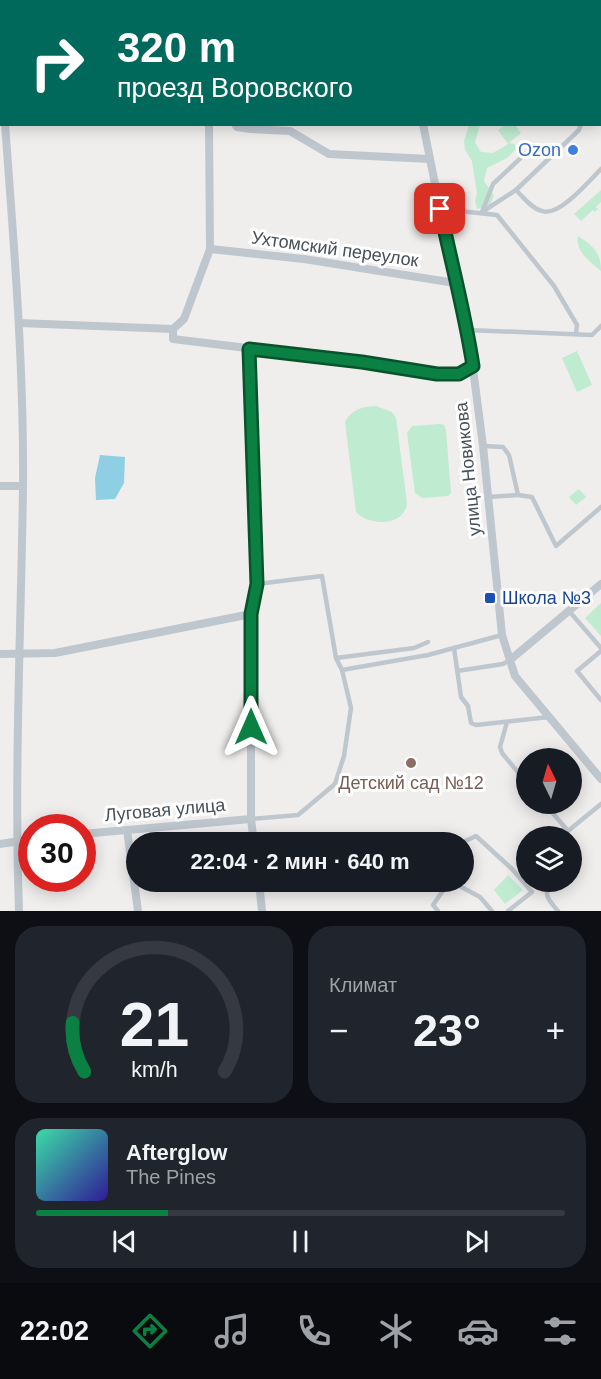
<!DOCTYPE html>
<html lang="ru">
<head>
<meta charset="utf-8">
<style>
  :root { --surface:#171b24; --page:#20242c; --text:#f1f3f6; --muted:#9ea1a6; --line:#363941; --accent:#0b8043 }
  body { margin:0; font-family:Helvetica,sans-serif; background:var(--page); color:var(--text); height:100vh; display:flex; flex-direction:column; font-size:22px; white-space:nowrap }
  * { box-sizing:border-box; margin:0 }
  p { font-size:20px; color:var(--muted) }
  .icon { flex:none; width:33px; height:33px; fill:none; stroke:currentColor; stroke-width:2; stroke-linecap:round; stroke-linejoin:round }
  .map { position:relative; height:911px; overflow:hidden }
  .details { display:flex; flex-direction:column; gap:15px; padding:15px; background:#0d0f14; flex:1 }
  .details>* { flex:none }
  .hud { position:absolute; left:0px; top:0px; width:602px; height:126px; box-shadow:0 3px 15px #0003; background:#00695c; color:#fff; overflow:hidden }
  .needle { width:39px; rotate:355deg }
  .tools { position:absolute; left:516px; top:748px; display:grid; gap:12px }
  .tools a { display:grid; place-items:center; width:66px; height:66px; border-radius:50%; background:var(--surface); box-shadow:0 3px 15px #0003; font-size:30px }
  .speed { position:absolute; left:18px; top:814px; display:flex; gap:12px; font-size:30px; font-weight:700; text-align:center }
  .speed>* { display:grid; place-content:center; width:78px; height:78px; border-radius:50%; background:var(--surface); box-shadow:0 3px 15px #0003; line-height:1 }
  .speed .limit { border:9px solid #d22; background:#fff; color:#111 }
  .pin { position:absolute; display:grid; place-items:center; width:51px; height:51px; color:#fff; margin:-26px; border-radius:12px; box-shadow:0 3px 9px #0006 }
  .me { position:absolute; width:66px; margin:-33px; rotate:0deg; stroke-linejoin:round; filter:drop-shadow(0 0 4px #0008) }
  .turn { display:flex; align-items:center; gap:21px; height:126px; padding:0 18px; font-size:27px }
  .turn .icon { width:78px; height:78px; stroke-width:2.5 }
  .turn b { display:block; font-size:42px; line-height:51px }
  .big { font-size:45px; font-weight:600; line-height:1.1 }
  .details .tile { flex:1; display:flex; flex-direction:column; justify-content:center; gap:9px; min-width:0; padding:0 21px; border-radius:24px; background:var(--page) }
  .details .dial { align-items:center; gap:0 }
  .dial svg { height:156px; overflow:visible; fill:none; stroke:var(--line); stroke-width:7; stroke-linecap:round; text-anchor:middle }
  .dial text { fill:var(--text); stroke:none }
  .song { display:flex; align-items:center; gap:18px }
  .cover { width:72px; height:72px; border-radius:9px; background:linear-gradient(135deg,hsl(160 70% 55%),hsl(250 70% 35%)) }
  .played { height:6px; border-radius:3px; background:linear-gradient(90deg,var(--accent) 25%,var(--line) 25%) }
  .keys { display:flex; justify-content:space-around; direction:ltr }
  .heat { display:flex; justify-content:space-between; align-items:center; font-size:33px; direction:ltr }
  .details .tiles { flex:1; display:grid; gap:15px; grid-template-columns:1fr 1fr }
  .tile:last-child { grid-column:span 2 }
  .trip { position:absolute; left:126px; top:832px; width:348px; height:60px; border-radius:30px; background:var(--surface); box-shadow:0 3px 15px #0003; font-weight:600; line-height:60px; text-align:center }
  .tab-bar { display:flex; height:96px; justify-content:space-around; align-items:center; background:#090b0e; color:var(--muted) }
  .tab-bar .icon { width:42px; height:42px }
  .tab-bar .current { color:var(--accent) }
  .tab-bar b { font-size:27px; color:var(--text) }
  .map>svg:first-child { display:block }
  .green { fill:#bfebd1 }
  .water { fill:#8fcfe4 }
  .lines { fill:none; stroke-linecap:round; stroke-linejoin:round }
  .lane { stroke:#bfc7ce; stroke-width:4.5 }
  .street { stroke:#bfc7ce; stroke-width:8 }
  .route-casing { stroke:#07532c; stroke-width:15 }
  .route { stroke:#0b8043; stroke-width:10 }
  .shop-dot { fill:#3f7fe0; stroke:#fff; stroke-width:2 }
  .transit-dot { fill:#1a4fb4; stroke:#fff; stroke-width:2 }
  .education-dot { fill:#8d6e63; stroke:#fff; stroke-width:2 }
  .labels { text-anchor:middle; stroke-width:6; stroke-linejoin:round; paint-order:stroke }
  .shop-label { font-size:18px; fill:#366cbe; stroke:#fff; text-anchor:end }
  .street-label { font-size:18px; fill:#475059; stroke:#fff }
  .transit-label { font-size:18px; fill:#164399; stroke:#fff; text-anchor:start }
  .education-label { font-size:18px; fill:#785e54; stroke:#fff }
</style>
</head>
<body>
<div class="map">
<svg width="601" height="911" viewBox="0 0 601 911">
  <rect width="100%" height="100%" fill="#f0eded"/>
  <!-- green -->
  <g class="green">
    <polygon points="469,125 480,125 475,142 481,152 493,153 508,144 498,130 505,125 515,125 521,133 509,143 515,144 515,150 507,158 487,168 484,181 494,195 490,206 477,209 475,201 477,193 472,161 465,150 464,141"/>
    <polygon points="601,190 601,202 596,207 598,209 595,212 593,210 581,221 574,214"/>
    <path d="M578,236C593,246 601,252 601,271C590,262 575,251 578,236Z"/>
    <polygon points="577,351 592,385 577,392 562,358"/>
    <path d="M376,406L392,412L396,418L407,503C405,526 370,527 356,512L345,422C352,409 362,407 376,406Z"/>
    <polygon points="440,424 444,425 446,430 451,493 448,496 422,498 415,493 407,433 412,426"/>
    <polygon points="579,489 586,497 576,505 569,497"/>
    <polygon points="601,603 601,636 585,618"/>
    <polygon points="508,875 523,890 505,904 494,890"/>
  </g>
  <!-- water -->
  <polygon class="water" points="100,455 125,457 124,483 115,499 96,500 95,478"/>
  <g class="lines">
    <!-- lane -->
    <g class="lane">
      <polyline points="600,107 601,106"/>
      <path d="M516,190C523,197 532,209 542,211C559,217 589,181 601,169"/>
      <polyline points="440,209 497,215 554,286 577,325 576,334"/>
      <polyline points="482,212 516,190 579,130 581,124"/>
      <polyline points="482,212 493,184 526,153"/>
      <polyline points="468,330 592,335 601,326"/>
      <polyline points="483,446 503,447 509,455 518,495 532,497 556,546 601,507"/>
      <polyline points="488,497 518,495"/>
      <polyline points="569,611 601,648"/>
      <polyline points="454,648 461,697 468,706 471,723 476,725 549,717"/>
      <polyline points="601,651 577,671 601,700"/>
      <polyline points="336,658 414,648 428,642"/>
      <polyline points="342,670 428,655 502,635"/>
      <polyline points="457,671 503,664 510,660"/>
      <polyline points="507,722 500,747 502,753 526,782"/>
      <polyline points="545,804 568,831 601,804"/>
      <polyline points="251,819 298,815 335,784 344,756 351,708 342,670 336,658 322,576 257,584"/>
      <polyline points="553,837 565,828"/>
      <polyline points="461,843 476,836 512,869 532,892 508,911"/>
      <polyline points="452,882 480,897 492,911"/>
      <path d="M548,882C544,895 549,901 558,911"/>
      <polyline points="438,911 433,905 449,882"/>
    </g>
    <!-- street -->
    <g class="street">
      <polyline points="189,0 190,2"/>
      <polyline points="387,0 387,2"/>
      <polyline points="515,0 517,2"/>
      <polyline points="463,2 464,0"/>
      <polyline points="0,48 2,70"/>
      <polyline points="600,88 601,89"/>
      <path d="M5,124C14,245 24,367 23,488C21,629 14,770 19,911"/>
      <polyline points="235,124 237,127 250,129 290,131 329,154 430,159"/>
      <polyline points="423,124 455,283 468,330 483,446 502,635 515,676 601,779"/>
      <polyline points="210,249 304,259 455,283"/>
      <polyline points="19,323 173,329 184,319 210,249 209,124"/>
      <polyline points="173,329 173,339 362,362 437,374 459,374 473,366"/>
      <polyline points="249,349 257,584 251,614 251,819 254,843"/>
      <polyline points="0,486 23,486"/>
      <polyline points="0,654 55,653 251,614"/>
      <polyline points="510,660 601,584"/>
      <polyline points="127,830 138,911"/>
      <polyline points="82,834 251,819"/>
      <polyline points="0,844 32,839"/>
      <polyline points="259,882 262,911"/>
    </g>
  </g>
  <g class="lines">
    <!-- route casing -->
    <g class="route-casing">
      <path id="route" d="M251,727V614L257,584L249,349L362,362L437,374H459L473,366C465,313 451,262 440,209"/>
    </g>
    <!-- route -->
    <use href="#route" class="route"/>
  </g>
  <!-- markers -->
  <circle class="shop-dot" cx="573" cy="150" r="6"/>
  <rect class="transit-dot" x="484" y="592" width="12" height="12" rx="3"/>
  <circle class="education-dot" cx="411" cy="763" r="6"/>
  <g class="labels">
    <!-- shop labels -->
    <g class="shop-label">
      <text x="561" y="156">Ozon</text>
    </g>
    <!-- street labels -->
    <g class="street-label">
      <text transform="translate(335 249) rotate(8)" y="6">Ухтомский переулок</text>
      <text transform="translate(468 469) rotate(-96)" y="6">улица Новикова</text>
      <text transform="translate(165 810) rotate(-5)" y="6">Луговая улица</text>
    </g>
    <!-- transit labels -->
    <g class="transit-label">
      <text x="502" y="604">Школа №3</text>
    </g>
    <!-- education labels -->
    <g class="education-label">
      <text x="411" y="789">Детский сад №12</text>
    </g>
  </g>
</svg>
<div class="tools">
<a><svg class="needle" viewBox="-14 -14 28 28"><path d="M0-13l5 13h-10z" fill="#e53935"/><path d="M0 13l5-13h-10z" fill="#9ea1a6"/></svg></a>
<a><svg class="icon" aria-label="layers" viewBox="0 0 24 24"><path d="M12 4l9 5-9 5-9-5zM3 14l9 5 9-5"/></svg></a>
</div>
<div class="speed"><div class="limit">30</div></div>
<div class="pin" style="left:440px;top:209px;background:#d93025"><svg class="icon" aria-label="arrive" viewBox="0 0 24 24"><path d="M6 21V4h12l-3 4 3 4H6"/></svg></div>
<svg class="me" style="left:251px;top:727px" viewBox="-20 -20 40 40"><path d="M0-17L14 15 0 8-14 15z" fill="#0b8043" stroke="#fff" stroke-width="4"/></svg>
<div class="trip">22:04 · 2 мин · 640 m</div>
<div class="hud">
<div class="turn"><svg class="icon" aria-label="right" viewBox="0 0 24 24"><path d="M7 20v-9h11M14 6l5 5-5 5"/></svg><div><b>320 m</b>проезд Воровского</div></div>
</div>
</div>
<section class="details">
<div class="tiles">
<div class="tile dial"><svg viewBox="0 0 100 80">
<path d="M14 69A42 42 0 1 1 86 69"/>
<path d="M14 69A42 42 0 0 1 8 44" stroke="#0b8043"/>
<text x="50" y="56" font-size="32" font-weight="700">21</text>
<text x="50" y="72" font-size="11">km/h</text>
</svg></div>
<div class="tile"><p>Климат</p>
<div class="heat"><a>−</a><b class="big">23°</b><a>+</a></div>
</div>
<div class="tile">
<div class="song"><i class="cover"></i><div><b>Afterglow</b><p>The Pines</p></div></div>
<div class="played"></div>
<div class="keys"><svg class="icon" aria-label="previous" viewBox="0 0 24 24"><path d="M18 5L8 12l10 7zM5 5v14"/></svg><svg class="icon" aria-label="pause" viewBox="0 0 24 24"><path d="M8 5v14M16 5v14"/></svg><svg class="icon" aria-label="next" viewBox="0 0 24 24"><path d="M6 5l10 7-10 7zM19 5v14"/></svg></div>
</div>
</div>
</section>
<nav class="tab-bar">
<b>22:02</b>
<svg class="icon current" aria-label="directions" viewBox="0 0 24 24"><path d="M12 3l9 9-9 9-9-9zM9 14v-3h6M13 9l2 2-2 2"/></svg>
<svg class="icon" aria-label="music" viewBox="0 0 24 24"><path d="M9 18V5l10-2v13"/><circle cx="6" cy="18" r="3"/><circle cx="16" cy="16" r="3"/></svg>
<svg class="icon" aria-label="phone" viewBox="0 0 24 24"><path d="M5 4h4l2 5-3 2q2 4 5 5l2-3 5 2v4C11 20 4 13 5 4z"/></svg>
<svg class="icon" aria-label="climate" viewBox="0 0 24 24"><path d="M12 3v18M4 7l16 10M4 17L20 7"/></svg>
<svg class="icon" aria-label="car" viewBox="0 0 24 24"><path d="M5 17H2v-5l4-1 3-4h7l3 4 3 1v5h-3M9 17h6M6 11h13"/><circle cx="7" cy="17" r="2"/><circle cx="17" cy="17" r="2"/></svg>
<svg class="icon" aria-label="filters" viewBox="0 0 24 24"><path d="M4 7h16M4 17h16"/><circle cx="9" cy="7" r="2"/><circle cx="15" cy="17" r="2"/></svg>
</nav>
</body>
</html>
